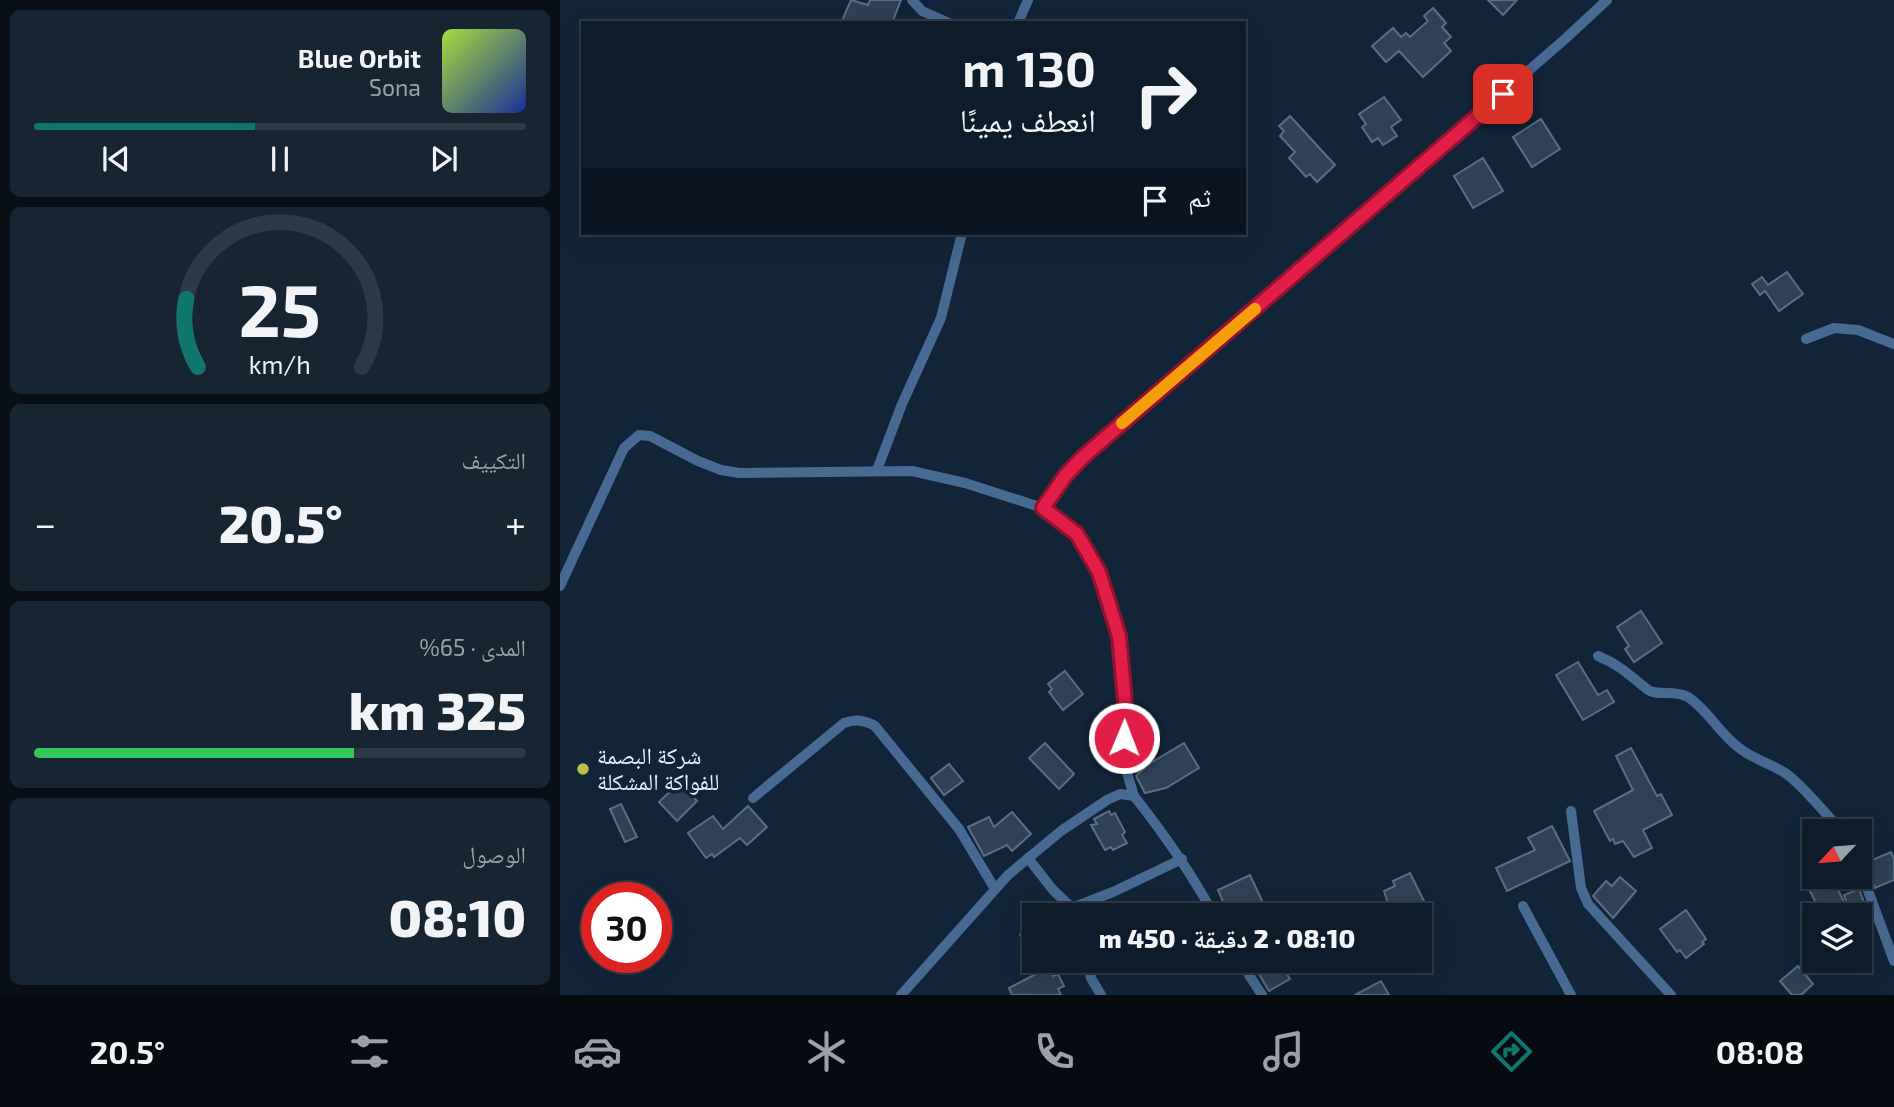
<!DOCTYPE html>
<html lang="ar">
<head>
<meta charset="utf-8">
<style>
  :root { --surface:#0e1b2a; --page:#172432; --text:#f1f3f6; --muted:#9ba1a8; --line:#2e3947; --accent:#0f766e }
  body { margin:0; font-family:"Exo 2","Noto Naskh Arabic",sans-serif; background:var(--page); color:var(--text); direction:rtl; height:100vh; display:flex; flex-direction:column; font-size:26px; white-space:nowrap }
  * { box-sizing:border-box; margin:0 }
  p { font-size:23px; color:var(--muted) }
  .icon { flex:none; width:38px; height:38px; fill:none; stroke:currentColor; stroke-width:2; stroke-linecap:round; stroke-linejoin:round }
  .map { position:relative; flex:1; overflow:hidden; direction:ltr }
  .details { display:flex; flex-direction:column; gap:10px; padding:10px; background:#080f17; width:560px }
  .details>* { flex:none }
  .top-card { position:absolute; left:21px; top:21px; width:665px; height:214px; border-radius:0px; box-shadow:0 7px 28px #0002,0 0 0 2px var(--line); direction:rtl; background:#0e1b2a; color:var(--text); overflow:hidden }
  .needle { width:46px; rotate:244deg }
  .controls { position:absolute; left:1242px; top:819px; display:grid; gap:14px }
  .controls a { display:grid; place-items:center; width:70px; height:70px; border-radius:0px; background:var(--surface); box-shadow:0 7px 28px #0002,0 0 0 2px var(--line); font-size:35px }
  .speed { position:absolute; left:21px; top:882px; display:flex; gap:14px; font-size:35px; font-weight:700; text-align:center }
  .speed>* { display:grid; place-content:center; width:91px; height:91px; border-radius:50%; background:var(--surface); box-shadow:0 7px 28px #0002,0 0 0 2px var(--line); line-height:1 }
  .speed .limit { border:10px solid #d22; background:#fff; color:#111 }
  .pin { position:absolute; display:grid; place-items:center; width:60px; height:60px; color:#fff; margin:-30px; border-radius:14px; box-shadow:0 4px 10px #0006 }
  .me { position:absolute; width:77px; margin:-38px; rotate:1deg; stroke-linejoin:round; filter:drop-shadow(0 0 5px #0008) }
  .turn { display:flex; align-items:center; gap:24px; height:147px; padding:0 35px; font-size:32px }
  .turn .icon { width:91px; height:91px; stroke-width:2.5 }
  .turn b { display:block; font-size:49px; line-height:60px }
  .then { display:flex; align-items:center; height:66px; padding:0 35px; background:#0003; gap:14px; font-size:26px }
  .big { font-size:52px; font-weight:800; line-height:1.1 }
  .details .tile { flex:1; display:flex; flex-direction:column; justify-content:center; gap:10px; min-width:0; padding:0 24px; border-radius:10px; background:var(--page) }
  .details .dial { align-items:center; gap:0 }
  .dial svg { height:182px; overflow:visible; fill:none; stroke:var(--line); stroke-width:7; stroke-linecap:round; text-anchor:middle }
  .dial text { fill:var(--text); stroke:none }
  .song { display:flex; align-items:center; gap:21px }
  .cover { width:84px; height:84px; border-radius:10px; background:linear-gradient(135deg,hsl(80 70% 55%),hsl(230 70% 35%)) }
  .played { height:7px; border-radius:4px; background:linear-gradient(90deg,var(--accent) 45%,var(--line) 45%) }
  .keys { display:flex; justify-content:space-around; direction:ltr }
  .heat { display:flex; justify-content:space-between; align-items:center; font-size:38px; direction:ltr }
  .charge { height:10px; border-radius:5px; background:linear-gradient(90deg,#34c759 65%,var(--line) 0) }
  .trip { position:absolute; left:462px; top:903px; width:410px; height:70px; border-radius:0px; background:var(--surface); box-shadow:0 7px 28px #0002,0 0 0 2px var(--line); font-weight:800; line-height:70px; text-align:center; direction:rtl }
  .tabs { display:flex; height:112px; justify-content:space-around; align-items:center; background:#060b11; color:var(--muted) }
  .tabs .icon { width:49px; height:49px }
  .tabs .on { color:var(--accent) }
  .tabs b { font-size:32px; color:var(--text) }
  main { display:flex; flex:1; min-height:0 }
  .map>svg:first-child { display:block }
  .building { fill:#2e4156; stroke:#596d85; stroke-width:2 }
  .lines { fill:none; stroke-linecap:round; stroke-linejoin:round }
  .minor { stroke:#476a92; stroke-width:10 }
  .route-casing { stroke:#92132f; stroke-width:18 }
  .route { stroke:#e11d48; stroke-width:12 }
  .slow { stroke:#f59e0b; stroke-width:12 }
  .poi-dot { fill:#b7c148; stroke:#122438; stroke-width:2.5 }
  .labels { text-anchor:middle; stroke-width:7; stroke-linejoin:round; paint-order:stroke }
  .poi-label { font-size:23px; fill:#e4f0fd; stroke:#122438; text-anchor:start }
</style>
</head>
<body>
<main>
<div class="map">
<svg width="1334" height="995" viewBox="0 0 1334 995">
  <rect width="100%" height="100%" fill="#122438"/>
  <!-- building -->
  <g class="building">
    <polygon points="291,0 308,5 310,0 341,0 332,23 281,23"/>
    <polygon points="928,0 957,0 943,15"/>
    <polygon points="873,8 886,23 882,27 891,37 884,43 891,51 863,77 839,51 826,62 812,46 833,28 841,37 846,33 850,37 868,21 864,16"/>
    <polygon points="824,97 841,120 831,127 837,136 823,145 818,138 812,142 802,127 806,124 799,114"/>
    <polygon points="730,116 775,165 757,182 750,174 746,177 729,158 735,152 720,136 724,131 719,126"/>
    <polygon points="981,119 1000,149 972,167 953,137"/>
    <polygon points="923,158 943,191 913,208 894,176"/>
    <polygon points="1227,272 1243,294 1219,311 1205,291 1200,295 1192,284 1202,277 1208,285"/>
    <polygon points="1081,611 1102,643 1074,662 1065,649 1069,646 1057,627"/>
    <polygon points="1018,662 1038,695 1047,690 1054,702 1023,720 996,675"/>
    <polygon points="505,671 523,694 503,710 489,692 492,689 488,684"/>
    <polygon points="485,743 514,774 499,789 469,758"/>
    <polygon points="624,743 639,768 606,788 585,793 576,776 587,765"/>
    <polygon points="1071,748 1097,796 1101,794 1112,815 1083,830 1092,848 1074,857 1063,841 1055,844 1053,839 1050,841 1034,811 1073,790 1056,756"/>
    <polygon points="389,764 403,781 384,795 371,778"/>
    <polygon points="120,782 137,801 117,821 99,802"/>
    <polygon points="61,804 77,837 65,842 50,809"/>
    <polygon points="188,806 207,827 187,845 180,838 154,857 152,854 146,858 128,833 153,816 163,829"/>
    <polygon points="549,811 551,815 555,813 565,832 562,835 567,843 553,850 551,847 545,850 531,825 537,824 534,819"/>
    <polygon points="452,812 471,834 452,851 447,845 424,856 408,827 429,817 434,827"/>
    <polygon points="992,826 1010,861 947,891 936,868 975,850 968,838"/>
    <polygon points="1331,852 1334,859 1334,880 1315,888 1305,863"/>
    <polygon points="850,873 867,907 850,915 832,915 824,891 835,886 833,881"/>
    <polygon points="690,875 704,905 688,912 689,915 669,915 658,890"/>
    <polygon points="1060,877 1076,891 1053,918 1033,896 1046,881 1052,886"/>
    <polygon points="1258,877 1272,877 1285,904 1262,915 1246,883"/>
    <polygon points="1299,889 1307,910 1291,915 1284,895"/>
    <polygon points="1126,910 1146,939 1142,942 1144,944 1126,958 1120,950 1117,952 1100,929"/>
    <polygon points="474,928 474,961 485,961 493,976 498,974 504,986 498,989 501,995 452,995 449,988 478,973 460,935"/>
    <polygon points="714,961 719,961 730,979 709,991 697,971"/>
    <polygon points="1238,966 1253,984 1241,995 1232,995 1220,981"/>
    <polygon points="821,981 829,995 795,995"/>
  </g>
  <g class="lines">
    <!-- minor -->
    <g class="minor">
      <polyline points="352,0 362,11 389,23"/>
      <polyline points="458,23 468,0"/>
      <polyline points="1246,339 1274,328 1298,330 1334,344"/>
      <polyline points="317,470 342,404 381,318 402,233"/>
      <polyline points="483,508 505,476 523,457 1005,39 1047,0"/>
      <polyline points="0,586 64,448 79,435 90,436 138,461 161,470 179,473 352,471 405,483 483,508 517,534 539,572 559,636 565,702 564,763 574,796"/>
      <path d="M1038,656C1060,665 1069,675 1087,689C1096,697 1114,689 1128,697C1148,710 1159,733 1178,747C1192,759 1210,763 1225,773C1241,783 1267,816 1282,831"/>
      <path d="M193,798L284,723C296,719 304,720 315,726L399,829L435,889"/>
      <polyline points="1011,811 1021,888 1028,904 1111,995"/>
      <polyline points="468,858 493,890 512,908"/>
      <polyline points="1300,869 1334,961"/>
      <polyline points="963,906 1011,995"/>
      <polyline points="513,915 512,908 553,892 622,859"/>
      <polyline points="527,961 531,978 541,995"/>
      <polyline points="680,961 702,995"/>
      <path d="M341,995L448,875L501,831L547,800L560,794L574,796C605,835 631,873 654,915"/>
    </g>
  </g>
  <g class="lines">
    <!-- route casing -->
    <g class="route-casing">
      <polyline id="route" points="564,738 565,702 559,636 539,572 517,534 483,508 505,476 523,457 943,94"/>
    </g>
    <!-- route -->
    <use href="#route" class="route"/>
    <!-- slow -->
    <polyline class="slow" points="562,423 695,309"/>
  </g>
  <!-- markers -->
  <circle class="poi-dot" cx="23" cy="769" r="7"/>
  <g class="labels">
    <!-- poi labels -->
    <g class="poi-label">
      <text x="37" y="764">شركة البصمة<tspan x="37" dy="26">للفواكة المشكلة</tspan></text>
    </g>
  </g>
</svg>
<div class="controls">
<a><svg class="needle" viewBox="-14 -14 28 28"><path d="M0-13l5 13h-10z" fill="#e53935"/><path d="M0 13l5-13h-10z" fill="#9ba1a8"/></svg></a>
<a><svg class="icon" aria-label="layers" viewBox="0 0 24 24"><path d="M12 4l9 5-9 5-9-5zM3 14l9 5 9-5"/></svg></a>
</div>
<div class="speed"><div class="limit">30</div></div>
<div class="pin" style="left:943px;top:94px;background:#d93025"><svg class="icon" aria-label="arrive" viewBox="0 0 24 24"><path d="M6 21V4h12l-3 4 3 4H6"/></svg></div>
<svg class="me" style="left:564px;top:738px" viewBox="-20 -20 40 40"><circle r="17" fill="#e11d48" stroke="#fff" stroke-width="3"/><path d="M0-11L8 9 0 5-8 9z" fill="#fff"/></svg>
<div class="trip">08:10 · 2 دقيقة · 450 m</div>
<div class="top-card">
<div class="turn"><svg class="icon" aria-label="right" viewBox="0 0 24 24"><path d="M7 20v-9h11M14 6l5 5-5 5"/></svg><div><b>130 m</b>انعطف يمينًا</div></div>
<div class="then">ثم<svg class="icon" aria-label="arrive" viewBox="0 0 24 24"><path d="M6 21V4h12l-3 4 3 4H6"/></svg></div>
</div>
</div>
<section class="details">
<div class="tile">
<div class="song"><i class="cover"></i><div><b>Blue Orbit</b><p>Sona</p></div></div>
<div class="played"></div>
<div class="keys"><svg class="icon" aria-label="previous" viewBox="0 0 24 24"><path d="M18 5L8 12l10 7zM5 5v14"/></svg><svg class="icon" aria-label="pause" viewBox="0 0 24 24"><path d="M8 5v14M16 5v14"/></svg><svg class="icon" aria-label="next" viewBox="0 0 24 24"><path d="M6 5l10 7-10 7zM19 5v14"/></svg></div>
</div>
<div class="tile dial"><svg viewBox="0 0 100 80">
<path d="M14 69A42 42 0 1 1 86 69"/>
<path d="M14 69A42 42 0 0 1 9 39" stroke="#0f766e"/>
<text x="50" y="56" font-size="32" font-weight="700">25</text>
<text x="50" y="72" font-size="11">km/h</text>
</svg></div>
<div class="tile"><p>التكييف</p>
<div class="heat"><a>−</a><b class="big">20.5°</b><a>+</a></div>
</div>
<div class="tile"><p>المدى · 65%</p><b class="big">325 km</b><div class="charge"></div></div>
<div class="tile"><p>الوصول</p><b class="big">08:10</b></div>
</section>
</main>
<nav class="tabs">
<b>08:08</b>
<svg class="icon on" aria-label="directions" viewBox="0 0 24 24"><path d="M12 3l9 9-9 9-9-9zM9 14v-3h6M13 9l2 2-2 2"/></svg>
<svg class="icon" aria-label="music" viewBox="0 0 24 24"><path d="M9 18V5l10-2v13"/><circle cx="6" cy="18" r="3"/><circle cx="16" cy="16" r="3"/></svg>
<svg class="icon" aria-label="phone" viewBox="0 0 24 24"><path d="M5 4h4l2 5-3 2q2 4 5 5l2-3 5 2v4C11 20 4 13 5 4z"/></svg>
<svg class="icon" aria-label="climate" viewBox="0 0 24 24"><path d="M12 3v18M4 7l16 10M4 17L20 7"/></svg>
<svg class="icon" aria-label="car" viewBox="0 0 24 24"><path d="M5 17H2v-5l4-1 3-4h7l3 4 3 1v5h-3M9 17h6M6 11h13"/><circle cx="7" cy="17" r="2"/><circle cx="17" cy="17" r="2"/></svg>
<svg class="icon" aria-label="filters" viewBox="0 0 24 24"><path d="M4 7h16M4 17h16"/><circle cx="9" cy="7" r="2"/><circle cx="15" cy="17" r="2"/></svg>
<b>20.5°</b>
</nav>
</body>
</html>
